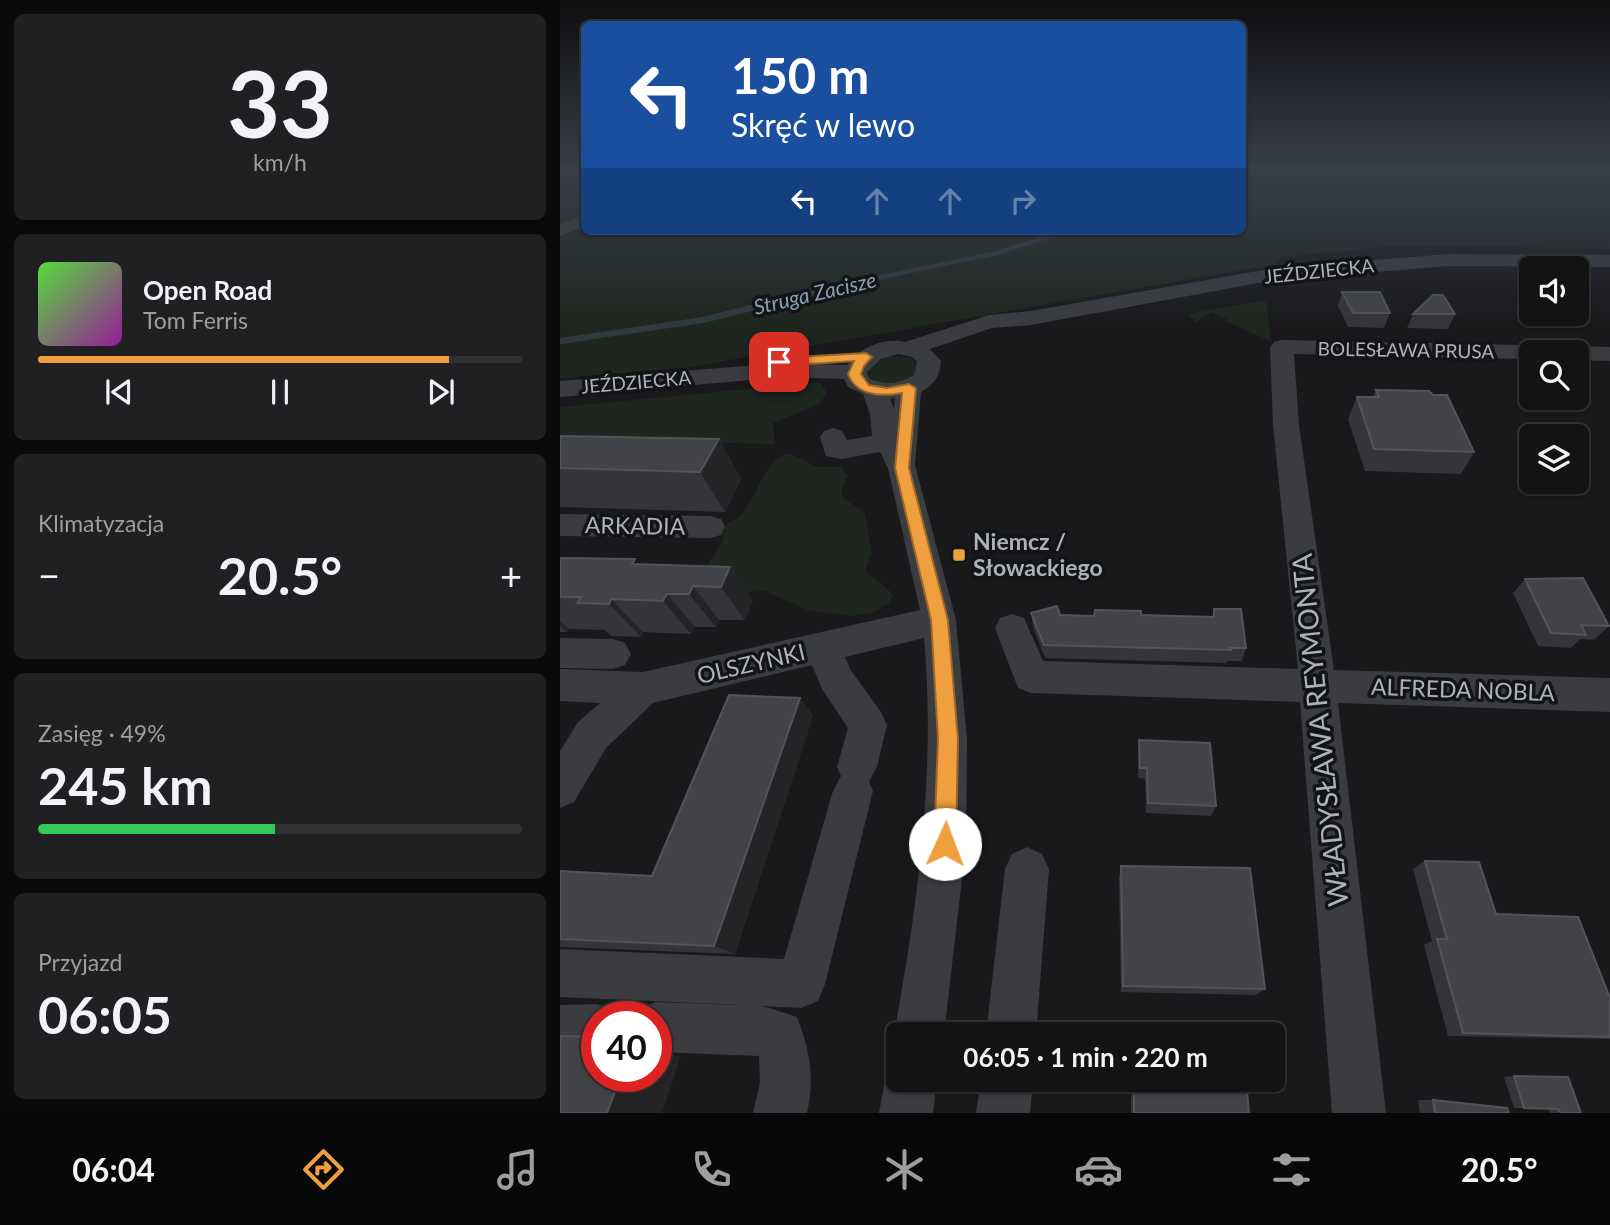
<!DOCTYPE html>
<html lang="pl">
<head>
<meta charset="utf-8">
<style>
  :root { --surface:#131314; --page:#202022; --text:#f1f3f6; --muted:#9d9ea0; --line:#323234; --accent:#ef9f3d }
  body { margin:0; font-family:Lato,sans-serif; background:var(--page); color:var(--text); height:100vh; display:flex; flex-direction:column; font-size:26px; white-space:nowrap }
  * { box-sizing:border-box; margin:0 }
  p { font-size:23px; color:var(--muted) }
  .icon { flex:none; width:38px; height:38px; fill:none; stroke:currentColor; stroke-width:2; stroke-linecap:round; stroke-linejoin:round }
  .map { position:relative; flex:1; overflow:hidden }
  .details { display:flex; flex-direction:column; gap:14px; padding:14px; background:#0a0a0b; width:560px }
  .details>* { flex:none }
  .hud { position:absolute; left:21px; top:21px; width:665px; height:214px; border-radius:10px; box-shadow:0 2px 5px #0004,0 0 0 2px var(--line); background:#1a4fa0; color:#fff; overflow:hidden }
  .tools { position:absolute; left:959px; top:256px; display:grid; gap:14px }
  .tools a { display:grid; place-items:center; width:70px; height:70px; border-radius:10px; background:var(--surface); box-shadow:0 2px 5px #0004,0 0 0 2px var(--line); font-size:35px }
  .speed { position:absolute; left:21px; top:1001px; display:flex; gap:14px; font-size:35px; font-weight:700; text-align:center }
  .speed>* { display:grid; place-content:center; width:91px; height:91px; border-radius:50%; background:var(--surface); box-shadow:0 2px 5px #0004,0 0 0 2px var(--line); line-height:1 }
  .speed .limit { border:10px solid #d22; background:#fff; color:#111 }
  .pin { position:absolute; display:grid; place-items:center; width:60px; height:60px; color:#fff; margin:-30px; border-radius:14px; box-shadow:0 4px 10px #0006 }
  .me { position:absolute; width:77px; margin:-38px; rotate:2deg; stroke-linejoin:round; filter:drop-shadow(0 0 5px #0008) }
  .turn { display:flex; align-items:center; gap:24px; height:147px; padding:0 35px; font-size:32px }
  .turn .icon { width:91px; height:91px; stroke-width:2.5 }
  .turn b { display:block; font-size:49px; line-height:60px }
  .lanes { display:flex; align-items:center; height:66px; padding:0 35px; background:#0003; justify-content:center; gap:35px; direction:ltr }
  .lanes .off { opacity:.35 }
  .big { font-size:52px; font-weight:700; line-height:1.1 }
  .details .widget { flex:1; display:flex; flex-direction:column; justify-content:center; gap:10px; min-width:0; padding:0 24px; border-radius:10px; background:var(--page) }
  .details .dial { align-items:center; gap:0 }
  .dial b { font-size:91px; line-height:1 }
  .song { display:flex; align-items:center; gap:21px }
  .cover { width:84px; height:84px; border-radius:10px; background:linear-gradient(135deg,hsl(110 70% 55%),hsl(300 70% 35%)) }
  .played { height:7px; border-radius:4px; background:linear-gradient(90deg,var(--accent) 85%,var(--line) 85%) }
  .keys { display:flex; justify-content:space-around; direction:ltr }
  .heat { display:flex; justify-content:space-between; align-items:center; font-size:38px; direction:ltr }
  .charge { height:10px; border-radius:5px; background:linear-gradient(90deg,#34c759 49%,var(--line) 0) }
  .trip { position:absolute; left:326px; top:1022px; width:399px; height:70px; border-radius:10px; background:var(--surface); box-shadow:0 2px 5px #0004,0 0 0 2px var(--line); font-weight:700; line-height:70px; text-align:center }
  .tab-bar { display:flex; height:112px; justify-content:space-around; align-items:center; background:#080808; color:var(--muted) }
  .tab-bar .icon { width:49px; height:49px }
  .tab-bar .current { color:var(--accent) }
  .tab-bar b { font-size:32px; color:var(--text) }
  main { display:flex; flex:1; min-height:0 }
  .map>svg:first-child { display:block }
  .green { fill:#1f261f }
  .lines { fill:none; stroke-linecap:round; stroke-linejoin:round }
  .stream-far1 { stroke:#2f3a3f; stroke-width:4.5 }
  .stream { stroke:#2f3a3f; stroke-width:6 }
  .minor { fill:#3a3c40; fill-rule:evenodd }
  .wall { fill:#353539 }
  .shaded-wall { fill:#242427 }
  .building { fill:#424347; stroke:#525459; stroke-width:2 }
  .route { fill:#ef9f3d; stroke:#9b6728; stroke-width:2 }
  .poi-dot { fill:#ef9f3d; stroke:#141416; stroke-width:2.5 }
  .labels { text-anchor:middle; stroke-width:7; stroke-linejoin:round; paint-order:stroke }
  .far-street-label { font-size:19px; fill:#abb2ba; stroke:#141416 }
  .far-water-label { font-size:21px; font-style:italic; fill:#83a3b4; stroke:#141416 }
  .street-label { font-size:23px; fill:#abb2ba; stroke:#141416 }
  .poi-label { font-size:23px; font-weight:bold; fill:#abb2ba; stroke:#141416; text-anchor:start }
  .near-street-label { font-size:28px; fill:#abb2ba; stroke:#141416 }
</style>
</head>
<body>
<main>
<section class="details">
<div class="widget dial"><b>33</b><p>km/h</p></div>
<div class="widget">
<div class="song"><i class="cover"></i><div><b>Open Road</b><p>Tom Ferris</p></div></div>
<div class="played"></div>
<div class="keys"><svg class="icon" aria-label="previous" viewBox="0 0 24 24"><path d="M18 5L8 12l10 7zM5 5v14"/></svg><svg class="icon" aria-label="pause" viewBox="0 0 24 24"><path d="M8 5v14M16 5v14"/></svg><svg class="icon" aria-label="next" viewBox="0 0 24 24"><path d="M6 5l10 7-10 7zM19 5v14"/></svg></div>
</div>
<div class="widget"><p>Klimatyzacja</p>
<div class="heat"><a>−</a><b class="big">20.5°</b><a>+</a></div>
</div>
<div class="widget"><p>Zasięg · 49%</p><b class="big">245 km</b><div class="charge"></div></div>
<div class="widget"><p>Przyjazd</p><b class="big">06:05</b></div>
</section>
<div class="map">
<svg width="1050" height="1113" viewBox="0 0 1050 1113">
  <rect width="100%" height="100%" fill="#19191b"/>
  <!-- green -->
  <g class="green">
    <polygon points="0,169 24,169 24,231 682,231 683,169 1050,169 1050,249 898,246 820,247 716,258 716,264 125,368 0,378"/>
    <polygon points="704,300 707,305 711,341 664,321 666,318 651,312 636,322 628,314"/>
    <path d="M329,356L351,358L358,365L355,374C343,385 322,388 309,376L310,367Z"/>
    <polygon points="260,382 267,393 259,404 213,423 215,444 0,439 0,407"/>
    <path d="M224,454H231L257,467H281L288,476L281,490L283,497L305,514L312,553L305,570C314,581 325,584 333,595L328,604L312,613L290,616L248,610L204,591L160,594L134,586L163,541L166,524C170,521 177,519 181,515C197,498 202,466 224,454Z"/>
  </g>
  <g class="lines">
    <!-- stream-far1 -->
    <polyline class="stream-far1" points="297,282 437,253 506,231"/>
    <!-- stream -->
    <polyline class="stream" points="0,341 143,320 304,280"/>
    <!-- minor -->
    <g class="minor">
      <polygon points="24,215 24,227 0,236 0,224"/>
      <path d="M889,254L1050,255V267L889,266L715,280L471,325L432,328L370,349L381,361C380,376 374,385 361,392L355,465L396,620L407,739L406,844L384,1034H338V1043L334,1034C358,903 376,772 364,638L285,657L290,669L321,712L327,725L317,767L309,781L313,791L265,984L258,1001L241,1008L203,1006L237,1017C250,1050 255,1078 247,1113H193L200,1083L199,1056L96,1052V1017H75L78,1009L96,1002L182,1005L0,997V949L224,959L273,791L281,776L277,767L288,728L262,689L252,665L93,703L46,748L14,802L0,808V751L18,722L40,703L0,701V669L83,672L360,610L328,468L320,452L282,459L266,456L260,437L264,431L273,428L282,431L287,440L312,436L310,414L303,394L288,387L284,379L224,377L0,397V381L224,363L287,365C299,348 324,337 345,342L429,315L471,311L715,268ZM338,354L352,357L357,362L354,375C340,384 324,386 309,378L307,372L321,359ZM335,398L334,409L330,399Z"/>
      <polygon points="722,340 971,345 979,347 983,352 971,352 971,359 734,354 739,425 774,670 1050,678 1050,712 778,703 826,1113 772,1113 740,702 471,693 458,688 435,628 440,618 452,614 464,618 483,661 738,669 713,425 710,347 714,342"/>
      <polygon points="1017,346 1050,347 1050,361 1017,360 1017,352 1006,352"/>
      <polygon points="0,514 150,516 161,519 165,527 161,535 150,538 0,536"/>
      <polygon points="0,638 53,639 65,643 71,654 65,665 53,669 0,668"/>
      <polygon points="467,847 482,854 489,869 476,1034 426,1034 445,869 452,854"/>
      <polygon points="37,1004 55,1011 57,1017 37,1017 37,1054 0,1055 0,1005"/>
      <polygon points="338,1060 338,1080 377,1080 373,1113 319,1113 325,1080 333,1062"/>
      <polygon points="421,1080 473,1080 470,1113 416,1113"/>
    </g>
  </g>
  <!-- wall -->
  <g class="wall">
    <polygon points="782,292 830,313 824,328 788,327 778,306"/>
    <polygon points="853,314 895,314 888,329 847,328"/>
    <polygon points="816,390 914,452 901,474 805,471 788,419 797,397 813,397"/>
    <polygon points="0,436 159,439 181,479 165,512 0,507"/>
    <polygon points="0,558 79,565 170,567 193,600 185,620 159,620 156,627 135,627 131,634 83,632 81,637 51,636 45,630 9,629 7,632 0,632"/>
    <polygon points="965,579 1049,626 1034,640 1020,639 1011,648 978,646 953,593"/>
    <polygon points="654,609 686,648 682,661 667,661 666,663 485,658 473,627 471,613 534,616 581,615 652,617"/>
    <polygon points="240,698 253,716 175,954 0,947 0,871 92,876"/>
    <polygon points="579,740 656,806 651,816 586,813 585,779 578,778 578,752"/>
    <polygon points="865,861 1050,998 1050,1039 888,1036 864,945 872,941 853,869"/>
    <polygon points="561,866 705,989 695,995 561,992 559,878"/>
    <polygon points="954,1076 1021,1113 990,1113 988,1109 954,1108 944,1077"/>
    <polygon points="571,1080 686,1080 689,1113 571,1113"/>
    <polygon points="858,1100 873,1100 949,1113 860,1113"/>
  </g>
  <!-- shaded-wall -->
  <g class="shaded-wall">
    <polygon points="159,439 181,479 165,512 140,472"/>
    <polygon points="170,567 193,600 185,620 161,587"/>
    <polygon points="133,586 159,620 156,627 129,594"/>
    <polygon points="107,594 135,627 131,634 103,601"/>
    <polygon points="51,599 83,632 81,637 49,604"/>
    <polygon points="0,621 9,629 7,632 0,626"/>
    <polygon points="240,698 253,716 175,954 154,946"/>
    <polygon points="96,1054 121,1056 102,1113 47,1113 61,1076 96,1076"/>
  </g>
  <!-- building -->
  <g class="building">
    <polygon points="782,292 820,292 830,313 793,313"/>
    <polygon points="873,295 883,295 895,314 853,314"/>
    <polygon points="816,390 869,391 873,395 887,395 914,452 814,449 797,397 819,397"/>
    <polygon points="0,436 159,439 140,472 0,468"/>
    <polygon points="0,558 75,559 72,564 170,567 161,587 133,586 129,594 107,594 103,601 51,599 49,604 17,603 21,597 0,597"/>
    <polygon points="1023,578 1049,626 1021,625 1026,635 991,633 965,579"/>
    <polygon points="497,606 500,615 534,616 535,610 581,611 581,615 654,617 654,609 681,609 686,648 670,648 671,650 484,645 471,613"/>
    <polygon points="169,695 240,698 154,946 0,939 0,871 92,876"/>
    <polygon points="579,740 650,743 656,806 588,803 587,768 580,768"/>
    <polygon points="865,861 919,862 936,914 1018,917 1050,998 1050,1037 903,1033 877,939 887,939"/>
    <polygon points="561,866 690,868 705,989 563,986"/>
    <polygon points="0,1036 37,1037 37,1076 61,1076 47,1113 0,1113"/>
    <polygon points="954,1076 1008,1077 1021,1113 1001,1113 998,1109 964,1108"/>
    <polygon points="574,1080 686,1080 689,1113 574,1113"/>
    <polygon points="873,1100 947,1108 949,1113 875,1113"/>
  </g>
  <!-- sky -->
  <linearGradient id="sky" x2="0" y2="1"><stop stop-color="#0e0e0f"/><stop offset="0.52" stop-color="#383e4a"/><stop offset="1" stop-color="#383e4a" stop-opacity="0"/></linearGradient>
  <rect width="1050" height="325" fill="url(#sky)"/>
  <!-- route -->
  <path class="route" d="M306,353L312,357L304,366L301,374L309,385L327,388L349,384L356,388L349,468L388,620L398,739L396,844L392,852L385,855L377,852L374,844L378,739L371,620L335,468L342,393C322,397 296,396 288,374L294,361L219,366L213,362L219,358Z"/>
  <!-- markers -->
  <rect class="poi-dot" x="392" y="548" width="14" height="14" rx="3.5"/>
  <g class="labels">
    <!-- far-street labels -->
    <g class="far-street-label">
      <text transform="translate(759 271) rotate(-6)" y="7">JEŹDZIECKA</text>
      <text transform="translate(846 350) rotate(1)" y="7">BOLESŁAWA PRUSA</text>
      <text transform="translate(76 382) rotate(-5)" y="7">JEŹDZIECKA</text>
    </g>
    <!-- far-water labels -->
    <g class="far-water-label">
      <text transform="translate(255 294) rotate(-13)" y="7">Struga Zacisze</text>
    </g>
    <!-- street labels -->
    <g class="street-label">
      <text transform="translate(75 526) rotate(1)" y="8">ARKADIA</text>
      <text transform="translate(191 664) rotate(-13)" y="8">OLSZYNKI</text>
      <text transform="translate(903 690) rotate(2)" y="8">ALFREDA NOBLA</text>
    </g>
    <!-- poi labels -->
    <g class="poi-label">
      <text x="413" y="550">Niemcz /<tspan x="413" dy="26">Słowackiego</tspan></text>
    </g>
    <!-- near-street labels -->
    <g class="near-street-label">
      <text transform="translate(760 730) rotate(-96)" y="10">WŁADYSŁAWA REYMONTA</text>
    </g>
  </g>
</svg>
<div class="tools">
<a><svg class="icon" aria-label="sound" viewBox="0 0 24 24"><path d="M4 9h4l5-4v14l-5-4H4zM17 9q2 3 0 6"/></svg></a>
<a><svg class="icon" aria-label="search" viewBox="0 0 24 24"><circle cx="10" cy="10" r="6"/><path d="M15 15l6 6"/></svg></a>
<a><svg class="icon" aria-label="layers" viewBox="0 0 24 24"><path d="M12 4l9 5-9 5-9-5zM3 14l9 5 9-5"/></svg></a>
</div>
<div class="speed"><div class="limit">40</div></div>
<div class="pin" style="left:219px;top:362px;background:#d93025"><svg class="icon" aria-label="arrive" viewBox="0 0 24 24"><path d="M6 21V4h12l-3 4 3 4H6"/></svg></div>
<svg class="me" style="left:385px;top:844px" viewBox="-20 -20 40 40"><circle r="19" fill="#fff"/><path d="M0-13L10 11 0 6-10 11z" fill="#ef9f3d"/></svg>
<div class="trip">06:05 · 1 min · 220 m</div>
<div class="hud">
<div class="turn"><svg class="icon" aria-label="left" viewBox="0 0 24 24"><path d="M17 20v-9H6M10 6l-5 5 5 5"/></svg><div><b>150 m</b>Skręć w lewo</div></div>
<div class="lanes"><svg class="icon" aria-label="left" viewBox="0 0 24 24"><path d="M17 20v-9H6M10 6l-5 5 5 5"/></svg><svg class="icon off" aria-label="ahead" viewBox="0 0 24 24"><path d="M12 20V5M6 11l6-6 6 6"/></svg><svg class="icon off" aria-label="ahead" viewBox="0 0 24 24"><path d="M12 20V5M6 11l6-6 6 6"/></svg><svg class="icon off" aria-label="right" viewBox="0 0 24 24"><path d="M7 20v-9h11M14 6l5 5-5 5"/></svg></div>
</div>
</div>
</main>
<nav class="tab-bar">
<b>06:04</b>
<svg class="icon current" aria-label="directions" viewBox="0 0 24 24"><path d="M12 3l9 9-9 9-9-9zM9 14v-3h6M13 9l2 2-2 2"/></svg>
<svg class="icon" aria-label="music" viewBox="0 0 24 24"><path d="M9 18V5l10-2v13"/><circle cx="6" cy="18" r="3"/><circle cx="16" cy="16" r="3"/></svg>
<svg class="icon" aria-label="phone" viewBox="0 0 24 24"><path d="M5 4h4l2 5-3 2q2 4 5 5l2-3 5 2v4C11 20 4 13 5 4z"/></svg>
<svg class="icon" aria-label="climate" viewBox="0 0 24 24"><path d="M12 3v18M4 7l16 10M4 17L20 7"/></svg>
<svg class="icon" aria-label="car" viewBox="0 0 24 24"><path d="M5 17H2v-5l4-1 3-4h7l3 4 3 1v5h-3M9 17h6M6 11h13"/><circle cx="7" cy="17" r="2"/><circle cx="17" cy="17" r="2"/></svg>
<svg class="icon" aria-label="filters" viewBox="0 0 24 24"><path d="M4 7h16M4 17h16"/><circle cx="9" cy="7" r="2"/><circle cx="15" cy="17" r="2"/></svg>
<b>20.5°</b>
</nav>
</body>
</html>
